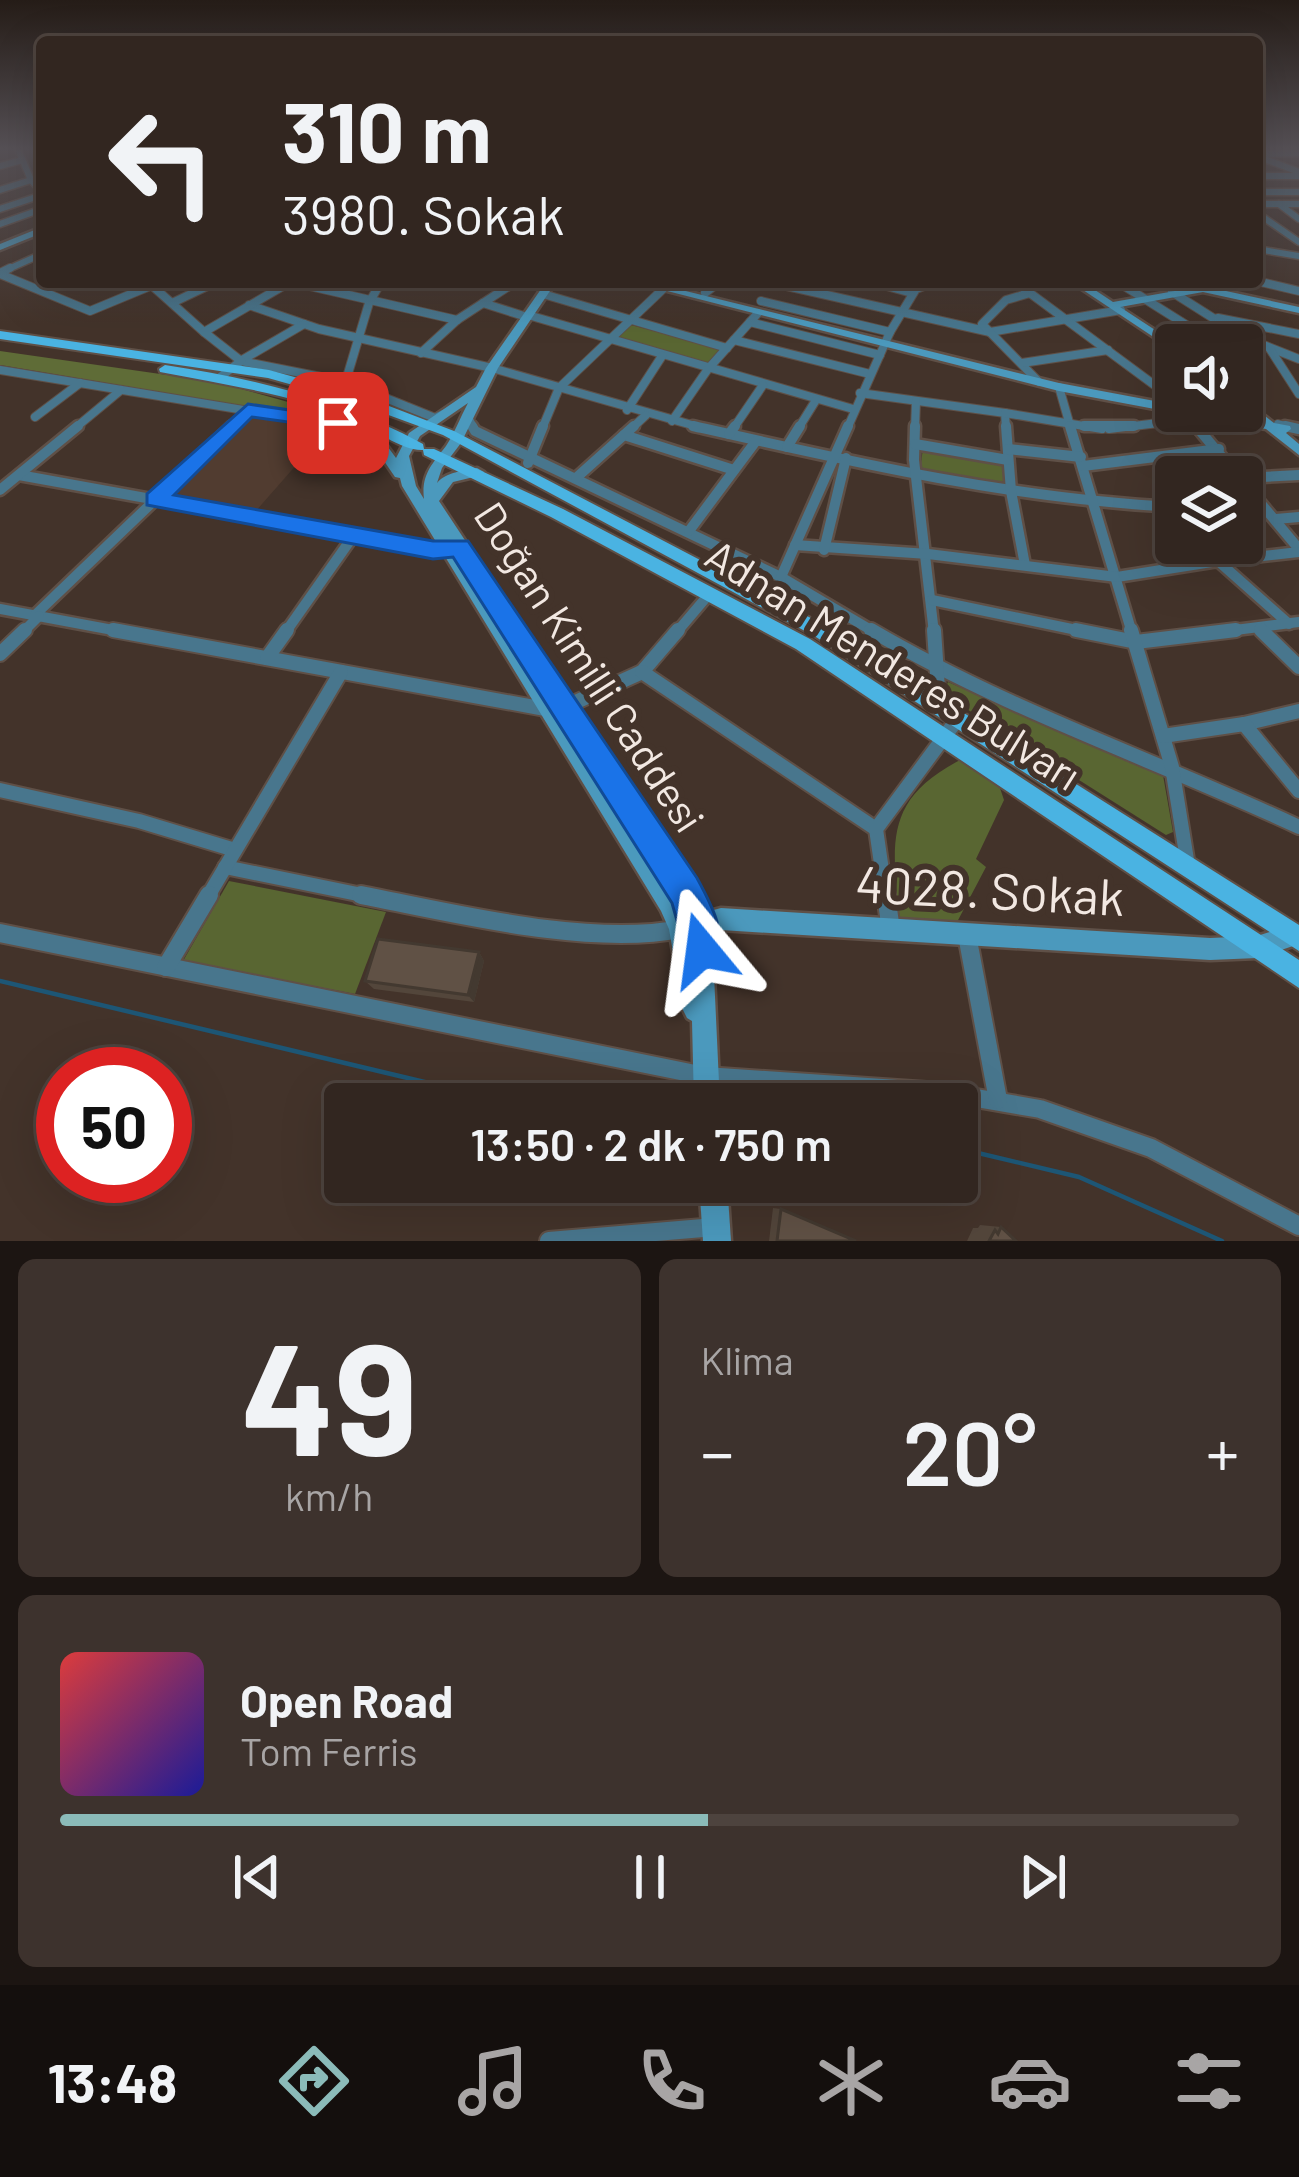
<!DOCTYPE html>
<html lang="tr">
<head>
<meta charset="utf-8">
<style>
  :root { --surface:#322620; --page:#3d322d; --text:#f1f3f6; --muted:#a8a5a5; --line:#4d433e; --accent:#8bbbb9 }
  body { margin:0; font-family:Barlow,sans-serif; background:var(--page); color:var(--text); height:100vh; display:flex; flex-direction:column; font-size:45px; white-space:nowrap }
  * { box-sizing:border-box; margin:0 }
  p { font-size:39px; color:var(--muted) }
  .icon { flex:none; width:66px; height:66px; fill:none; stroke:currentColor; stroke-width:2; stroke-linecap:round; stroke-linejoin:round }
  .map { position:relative; height:1241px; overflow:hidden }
  .details { display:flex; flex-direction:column; gap:18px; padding:18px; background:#1c1512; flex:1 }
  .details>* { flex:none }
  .top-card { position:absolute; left:36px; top:36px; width:1227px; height:252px; border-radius:12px; box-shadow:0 12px 48px #0002,0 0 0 3px var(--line); background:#322620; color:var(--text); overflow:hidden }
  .tools { position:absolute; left:1155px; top:324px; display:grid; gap:24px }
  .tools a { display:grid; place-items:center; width:108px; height:108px; border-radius:12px; background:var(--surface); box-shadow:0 12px 48px #0002,0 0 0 3px var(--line); font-size:60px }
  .speed { position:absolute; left:36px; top:1047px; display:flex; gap:24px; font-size:60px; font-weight:700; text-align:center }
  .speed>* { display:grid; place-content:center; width:156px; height:156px; border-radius:50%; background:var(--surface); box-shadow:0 12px 48px #0002,0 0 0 3px var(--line); line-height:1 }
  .speed .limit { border:18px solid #d22; background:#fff; color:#111 }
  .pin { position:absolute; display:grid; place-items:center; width:102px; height:102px; color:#fff; margin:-51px; border-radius:24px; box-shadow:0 6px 18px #0006 }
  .me { position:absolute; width:132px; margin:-66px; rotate:344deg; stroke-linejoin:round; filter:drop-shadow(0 0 9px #0008) }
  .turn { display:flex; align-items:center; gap:42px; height:252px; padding:0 48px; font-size:54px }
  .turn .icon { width:156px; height:156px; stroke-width:2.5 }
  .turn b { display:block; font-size:84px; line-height:102px }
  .big { font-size:90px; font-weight:600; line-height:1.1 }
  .details .widget { flex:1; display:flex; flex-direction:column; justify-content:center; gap:18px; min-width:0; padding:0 42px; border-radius:18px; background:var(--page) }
  .details .dial { align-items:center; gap:0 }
  .dial b { font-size:156px; line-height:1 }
  .song { display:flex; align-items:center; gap:36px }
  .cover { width:144px; height:144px; border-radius:18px; background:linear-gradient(135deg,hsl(0 70% 55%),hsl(240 70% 35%)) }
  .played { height:12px; border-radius:6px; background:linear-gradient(90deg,var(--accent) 55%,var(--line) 55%) }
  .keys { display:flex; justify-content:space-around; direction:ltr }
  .heat { display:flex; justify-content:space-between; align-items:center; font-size:66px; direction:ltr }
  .details .tiles { flex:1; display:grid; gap:18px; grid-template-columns:1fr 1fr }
  .widget:last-child { grid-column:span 2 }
  .trip { position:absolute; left:324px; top:1083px; width:654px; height:120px; border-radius:12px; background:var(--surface); box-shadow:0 12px 48px #0002,0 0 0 3px var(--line); font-weight:600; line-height:120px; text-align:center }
  .tab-bar { display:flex; height:192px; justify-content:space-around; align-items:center; background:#140f0d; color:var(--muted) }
  .tab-bar .icon { width:84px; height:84px }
  .tab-bar .active { color:var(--accent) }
  .tab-bar b { font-size:54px; color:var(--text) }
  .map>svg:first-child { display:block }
  .built { fill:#513c30 }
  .green { fill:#596632 }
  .forest { fill:#5f6c37 }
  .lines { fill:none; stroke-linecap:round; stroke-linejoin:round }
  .stream { stroke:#1d5675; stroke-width:4.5 }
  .street-far4-casing { stroke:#5f5047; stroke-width:9 }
  .street-far3-casing { stroke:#5f5047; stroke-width:10 }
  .street-far2-casing { stroke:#5f5047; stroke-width:15 }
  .street-far1-casing { stroke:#5f5047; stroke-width:18 }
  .street-casing { stroke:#5f5047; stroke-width:22 }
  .secondary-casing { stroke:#5f5047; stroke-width:5 }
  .primary-casing { stroke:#5f5047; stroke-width:4 }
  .street-far4 { stroke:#48768d; stroke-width:6 }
  .street-far3 { stroke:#48768d; stroke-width:8 }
  .street-far2 { stroke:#48768d; stroke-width:10 }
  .street-far1 { stroke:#48768d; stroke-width:14 }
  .street { stroke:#48768d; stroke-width:18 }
  .secondary { fill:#4b99bd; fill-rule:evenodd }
  .primary { fill:#4ab3e2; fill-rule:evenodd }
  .wall { fill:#53463b }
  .shaded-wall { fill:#433930 }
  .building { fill:#605145; stroke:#433930; stroke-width:3 }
  .route { fill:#1a73e8; stroke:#114b97; stroke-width:3 }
  .labels { text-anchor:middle; stroke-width:12; stroke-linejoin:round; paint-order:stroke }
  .street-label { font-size:42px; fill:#f2e8e2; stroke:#43332a }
  .near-street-label { font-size:51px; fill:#f2e8e2; stroke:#43332a }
</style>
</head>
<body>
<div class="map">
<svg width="1299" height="1241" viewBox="0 0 1299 1241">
  <rect width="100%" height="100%" fill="#43332a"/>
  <!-- built -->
  <polygon class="built" points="255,417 326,431 255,512 168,496 244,421"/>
  <!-- green -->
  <g class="green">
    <polygon points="631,325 722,349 707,364 616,339"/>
    <polygon points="923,448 1003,462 1003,485 920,470"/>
    <polygon points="948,682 1163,775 1173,832 1166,835 943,694"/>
    <path d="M962,759L999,785L1004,800L976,859L986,867L956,924L899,921C893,843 882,800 962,759Z"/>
    <polygon points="229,881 386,912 355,994 183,961"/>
  </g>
  <!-- forest -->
  <polygon class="forest" points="0,351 216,382 342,417 332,421 0,365"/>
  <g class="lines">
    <!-- stream -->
    <g class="stream">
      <polyline points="0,981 517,1104"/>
      <polyline points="957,1148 1079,1177 1222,1241"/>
    </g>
    <!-- street-far4 casing -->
    <g class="street-far4-casing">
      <g id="street-far4">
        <polyline points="18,149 31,180 42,192"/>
        <polyline points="1264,154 1299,153"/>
        <polyline points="1257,156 1299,172"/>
        <polyline points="0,166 22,160"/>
        <polyline points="1257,176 1299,176"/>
        <polyline points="0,190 31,180"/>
        <polyline points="1262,192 1299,192"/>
        <polyline points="1257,204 1299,204"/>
        <polyline points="1279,204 1299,219"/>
        <polyline points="0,209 42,195"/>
        <polyline points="1257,213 1299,242"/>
        <polyline points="0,224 42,209"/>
        <polyline points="1257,249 1299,256"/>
        <polyline points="4,271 42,254"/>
      </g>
    </g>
    <!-- street-far3 casing -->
    <g class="street-far3-casing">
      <g id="street-far3">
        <polyline points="0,273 10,268"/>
        <polyline points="0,274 90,311 160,282"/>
        <polyline points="1257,281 1299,291"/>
        <polyline points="148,282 204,332"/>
        <polyline points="292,282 457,320"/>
        <polyline points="769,282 990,332 1121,310"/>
        <polyline points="872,282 912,293"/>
        <polyline points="1015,282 1176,401"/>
        <polyline points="1118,282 1218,345"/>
        <polyline points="1172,292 1243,337 1299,359"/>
        <polyline points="705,293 719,282"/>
        <polyline points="1030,293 1006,300 982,324 1039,382"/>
        <polyline points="543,294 727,348"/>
        <polyline points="761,301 890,332"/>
        <polyline points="172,303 216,282"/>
        <polyline points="483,303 527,317"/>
        <polyline points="249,305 319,329 492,368 706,429"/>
        <polyline points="528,315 853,409"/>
        <polyline points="1218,318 1299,334"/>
        <polyline points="750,322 880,355"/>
        <polyline points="734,340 870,374"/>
        <polyline points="1270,349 1299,394"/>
        <polyline points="421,353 457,320 509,286"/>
        <polyline points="242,360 304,324"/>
        <polyline points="241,361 346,382 435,418 443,414"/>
        <polyline points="1022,363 1108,350"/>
        <polyline points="0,370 329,424 359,416"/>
        <polyline points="219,378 241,361 204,332 290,282"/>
        <polyline points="344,387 369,303 381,282"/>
        <polyline points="1059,387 1071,429"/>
        <polyline points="860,393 1005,413 1006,429"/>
        <polyline points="627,410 662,356"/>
        <polyline points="1184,411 1199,429"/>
        <polyline points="1005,413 1102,429"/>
        <polyline points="35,417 80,383"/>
        <polyline points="468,417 474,429"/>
        <polyline points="672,421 708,369 758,313"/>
        <polyline points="1278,424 1297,429"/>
        <polyline points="74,429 121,390"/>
        <polyline points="229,429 247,411"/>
        <polyline points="542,429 559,388 663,289"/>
        <polyline points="631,429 646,415"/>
        <polyline points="733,429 763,385"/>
        <polyline points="798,429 816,400"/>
        <polyline points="847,429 890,332 916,289 934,282"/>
        <polyline points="915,429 916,401"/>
        <polyline points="1109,429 1191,419"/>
      </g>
    </g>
    <!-- street-far2 casing -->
    <g class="street-far2-casing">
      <g id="street-far2">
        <polyline points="472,426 475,431 781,577 876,633"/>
        <path d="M693,426C852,462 1012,499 1176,507"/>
        <polyline points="915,426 914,460 934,633"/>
        <polyline points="1006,426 1011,491 1025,565"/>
        <polyline points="1070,426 1132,633"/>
        <polyline points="1084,426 1134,426"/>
        <polyline points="1196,426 1299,549"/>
        <polyline points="1285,426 1299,429"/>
        <polyline points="729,434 735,426"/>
        <polyline points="624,435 734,470"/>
        <polyline points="915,444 1008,460"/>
        <polyline points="787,447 800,426"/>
        <polyline points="1008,449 1081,457"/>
        <polyline points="528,463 543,426"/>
        <polyline points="1083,466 1219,449"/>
        <polyline points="19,475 433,550 454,548"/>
        <polyline points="576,478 634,426"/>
        <polyline points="1243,478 1299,475"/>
        <polyline points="0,490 78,426"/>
        <polyline points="1276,519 1299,517"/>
        <polyline points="689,531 756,441"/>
        <polyline points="795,545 928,554 1117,577 1218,561 1289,624"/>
        <polyline points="824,550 846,458"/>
        <polyline points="1218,561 1299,552"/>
        <polyline points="932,600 1091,633"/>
        <polyline points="778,607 781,577 848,426"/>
        <polyline points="0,609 129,633"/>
        <polyline points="35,615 232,426"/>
        <polyline points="1260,629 1264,633"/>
        <polyline points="22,633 39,616"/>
        <polyline points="285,633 354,535"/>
        <polyline points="676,633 710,593"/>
        <polyline points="1211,633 1299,622"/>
      </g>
    </g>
    <!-- street-far1 casing -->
    <g class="street-far1-casing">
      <g id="street-far1">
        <polyline points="113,630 556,711 642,672 678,630"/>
        <path d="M871,630C1007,710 1156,760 1299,827"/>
        <polyline points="934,630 939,704"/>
        <polyline points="1076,630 1136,642 1236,630"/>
        <polyline points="1131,630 1172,767 1188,866"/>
        <polyline points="1261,630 1299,667"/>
        <polyline points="0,654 25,630"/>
        <polyline points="267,658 287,630"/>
        <polyline points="642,672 876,829"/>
        <polyline points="1244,724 1299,711"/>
        <polyline points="1163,736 1244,724 1299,791"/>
        <polyline points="0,790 139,821 235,850"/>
        <polyline points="225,867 377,898"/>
        <polyline points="207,898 341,672"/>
        <polyline points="886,898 876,829 959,717"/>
      </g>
    </g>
    <!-- street casing -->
    <g class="street-casing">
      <g id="street">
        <path d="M361,895C454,913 589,947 680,929"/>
        <polyline points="886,895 891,930"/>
        <polyline points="0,933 705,1076 941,1092 1040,1109 1151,1148 1299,1226"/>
        <polyline points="967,935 998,1100"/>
        <polyline points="166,967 209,895"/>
        <polyline points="549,1241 715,1227"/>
      </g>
    </g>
    <!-- secondary casing -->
    <g class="secondary-casing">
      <g id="secondary">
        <polygon points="42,227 42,233 0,250 0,244"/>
        <path d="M546,282H556L498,368L461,443L442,468L437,483C446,472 463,471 477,468L484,472L482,475L453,482L439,501L700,895L706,912L721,908L1210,938L1257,936L1294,924L1299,926V944L1257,958L1210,960L721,930L712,932L720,1104H694L692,1021L687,1018L683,1010L669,929L661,911L402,486L400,478L395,477L353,416L359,412L363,413L396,458L409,433L476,387L486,368ZM468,403C461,416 453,436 446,446C432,464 421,475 424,499L416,486L409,456L420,436Z"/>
        <polygon points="632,282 649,282 1059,383 1176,405 1176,411 1181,411 1176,413 1059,391"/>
        <polygon points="1071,282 1083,282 1113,302 1203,286 1299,307 1299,313 1203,292 1120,307 1178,345 1176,352"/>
        <polygon points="1242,398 1274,423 1290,426 1291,429 1286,433 1299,444 1299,455 1266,429 1188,415 1182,411 1208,411 1255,420 1242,408"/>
        <polygon points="699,1182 727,1182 731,1241 703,1241"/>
      </g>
    </g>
    <!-- primary casing -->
    <g class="primary-casing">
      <g id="primary">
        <polygon points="0,331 269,370 363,396 454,431 828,627 1299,925 1299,951 816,637 443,435 353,402 268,378 0,339"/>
        <path d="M165,365C256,379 342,400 423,444L424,449H434L563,509L810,639L1299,960V988L796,649L551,517L424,455L423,450C401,451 375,429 354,420C292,394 226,385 160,372L159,369Z"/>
      </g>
    </g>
    <!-- street-far4 -->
    <use href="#street-far4" class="street-far4"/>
    <!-- street-far3 -->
    <use href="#street-far3" class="street-far3"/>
    <!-- street-far2 -->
    <use href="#street-far2" class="street-far2"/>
    <!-- street-far1 -->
    <use href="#street-far1" class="street-far1"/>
    <!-- street -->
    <use href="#street" class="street"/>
    <!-- secondary -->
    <use href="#secondary" class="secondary"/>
    <!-- primary -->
    <use href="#primary" class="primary"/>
  </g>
  <!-- wall -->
  <g class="wall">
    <polygon points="479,952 484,961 474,1002 374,989 365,981"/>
    <polygon points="773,1208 781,1209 856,1241 769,1241"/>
    <polygon points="980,1225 1001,1227 1016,1241 967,1241 973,1228 978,1228"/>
  </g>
  <!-- shaded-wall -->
  <polygon class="shaded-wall" points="479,952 484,961 474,1002 468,995"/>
  <!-- building -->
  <g class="building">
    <polygon points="378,939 479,952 468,995 365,981"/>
    <polygon points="781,1209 856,1241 777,1241"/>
    <polygon points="1001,1227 1016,1241 989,1241 995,1230 998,1234"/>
  </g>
  <!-- sky -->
  <linearGradient id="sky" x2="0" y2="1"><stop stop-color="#251c17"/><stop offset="0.46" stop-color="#555055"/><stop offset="1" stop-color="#555055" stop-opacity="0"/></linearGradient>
  <rect width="1299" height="323" fill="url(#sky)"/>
  <!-- route -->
  <path class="route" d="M248,404L338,417L349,423L338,429L252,417L174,495L433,541H468L697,878C711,904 728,934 716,963L702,969L689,963L672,903L453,557L433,559L147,505V494Z"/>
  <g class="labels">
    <!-- street labels -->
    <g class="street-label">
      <text transform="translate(893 665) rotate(32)" y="15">Adnan Menderes Bulvarı</text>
      <text transform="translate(589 667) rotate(57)" y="15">Doğan Kimilli Caddesi</text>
    </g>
    <!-- near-street labels -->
    <g class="near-street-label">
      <text transform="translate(990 891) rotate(3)" y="18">4028. Sokak</text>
    </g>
  </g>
</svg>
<div class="tools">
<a><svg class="icon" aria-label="sound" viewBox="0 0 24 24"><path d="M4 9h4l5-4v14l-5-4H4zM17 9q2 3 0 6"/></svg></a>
<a><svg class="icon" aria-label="layers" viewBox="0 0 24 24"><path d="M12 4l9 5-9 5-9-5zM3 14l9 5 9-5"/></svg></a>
</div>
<div class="speed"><div class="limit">50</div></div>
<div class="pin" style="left:338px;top:423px;background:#d93025"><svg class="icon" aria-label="arrive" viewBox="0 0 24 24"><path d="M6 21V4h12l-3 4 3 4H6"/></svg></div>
<svg class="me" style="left:702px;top:950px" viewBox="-20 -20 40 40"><path d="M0-17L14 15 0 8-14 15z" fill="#1a73e8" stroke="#fff" stroke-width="4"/></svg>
<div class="trip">13:50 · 2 dk · 750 m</div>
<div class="top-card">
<div class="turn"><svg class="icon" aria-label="left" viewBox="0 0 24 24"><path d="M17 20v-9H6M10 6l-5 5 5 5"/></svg><div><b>310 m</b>3980. Sokak</div></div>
</div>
</div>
<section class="details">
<div class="tiles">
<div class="widget dial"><b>49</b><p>km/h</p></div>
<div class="widget"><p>Klima</p>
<div class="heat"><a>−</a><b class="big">20°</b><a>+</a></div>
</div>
<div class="widget">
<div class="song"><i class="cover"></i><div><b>Open Road</b><p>Tom Ferris</p></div></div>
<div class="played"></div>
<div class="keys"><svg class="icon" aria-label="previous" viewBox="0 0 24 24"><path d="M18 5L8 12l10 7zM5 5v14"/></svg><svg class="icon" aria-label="pause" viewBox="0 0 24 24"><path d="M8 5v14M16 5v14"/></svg><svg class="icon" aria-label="next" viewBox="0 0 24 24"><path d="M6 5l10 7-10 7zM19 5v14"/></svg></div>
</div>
</div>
</section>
<nav class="tab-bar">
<b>13:48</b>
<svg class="icon active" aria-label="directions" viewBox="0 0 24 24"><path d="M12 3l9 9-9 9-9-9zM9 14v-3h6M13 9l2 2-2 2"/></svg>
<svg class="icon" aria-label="music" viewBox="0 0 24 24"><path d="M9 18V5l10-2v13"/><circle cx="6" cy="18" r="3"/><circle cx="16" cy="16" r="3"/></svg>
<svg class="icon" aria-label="phone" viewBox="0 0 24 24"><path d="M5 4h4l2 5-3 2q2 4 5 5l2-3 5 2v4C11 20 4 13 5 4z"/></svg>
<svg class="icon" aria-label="climate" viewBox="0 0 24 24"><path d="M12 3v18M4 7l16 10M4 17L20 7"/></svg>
<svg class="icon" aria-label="car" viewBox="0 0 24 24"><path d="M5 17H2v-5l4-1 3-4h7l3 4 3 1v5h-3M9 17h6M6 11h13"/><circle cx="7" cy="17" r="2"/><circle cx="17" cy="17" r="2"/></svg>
<svg class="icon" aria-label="filters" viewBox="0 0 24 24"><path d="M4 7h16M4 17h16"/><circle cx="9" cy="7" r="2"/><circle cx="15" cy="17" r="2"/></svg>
</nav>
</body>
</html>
